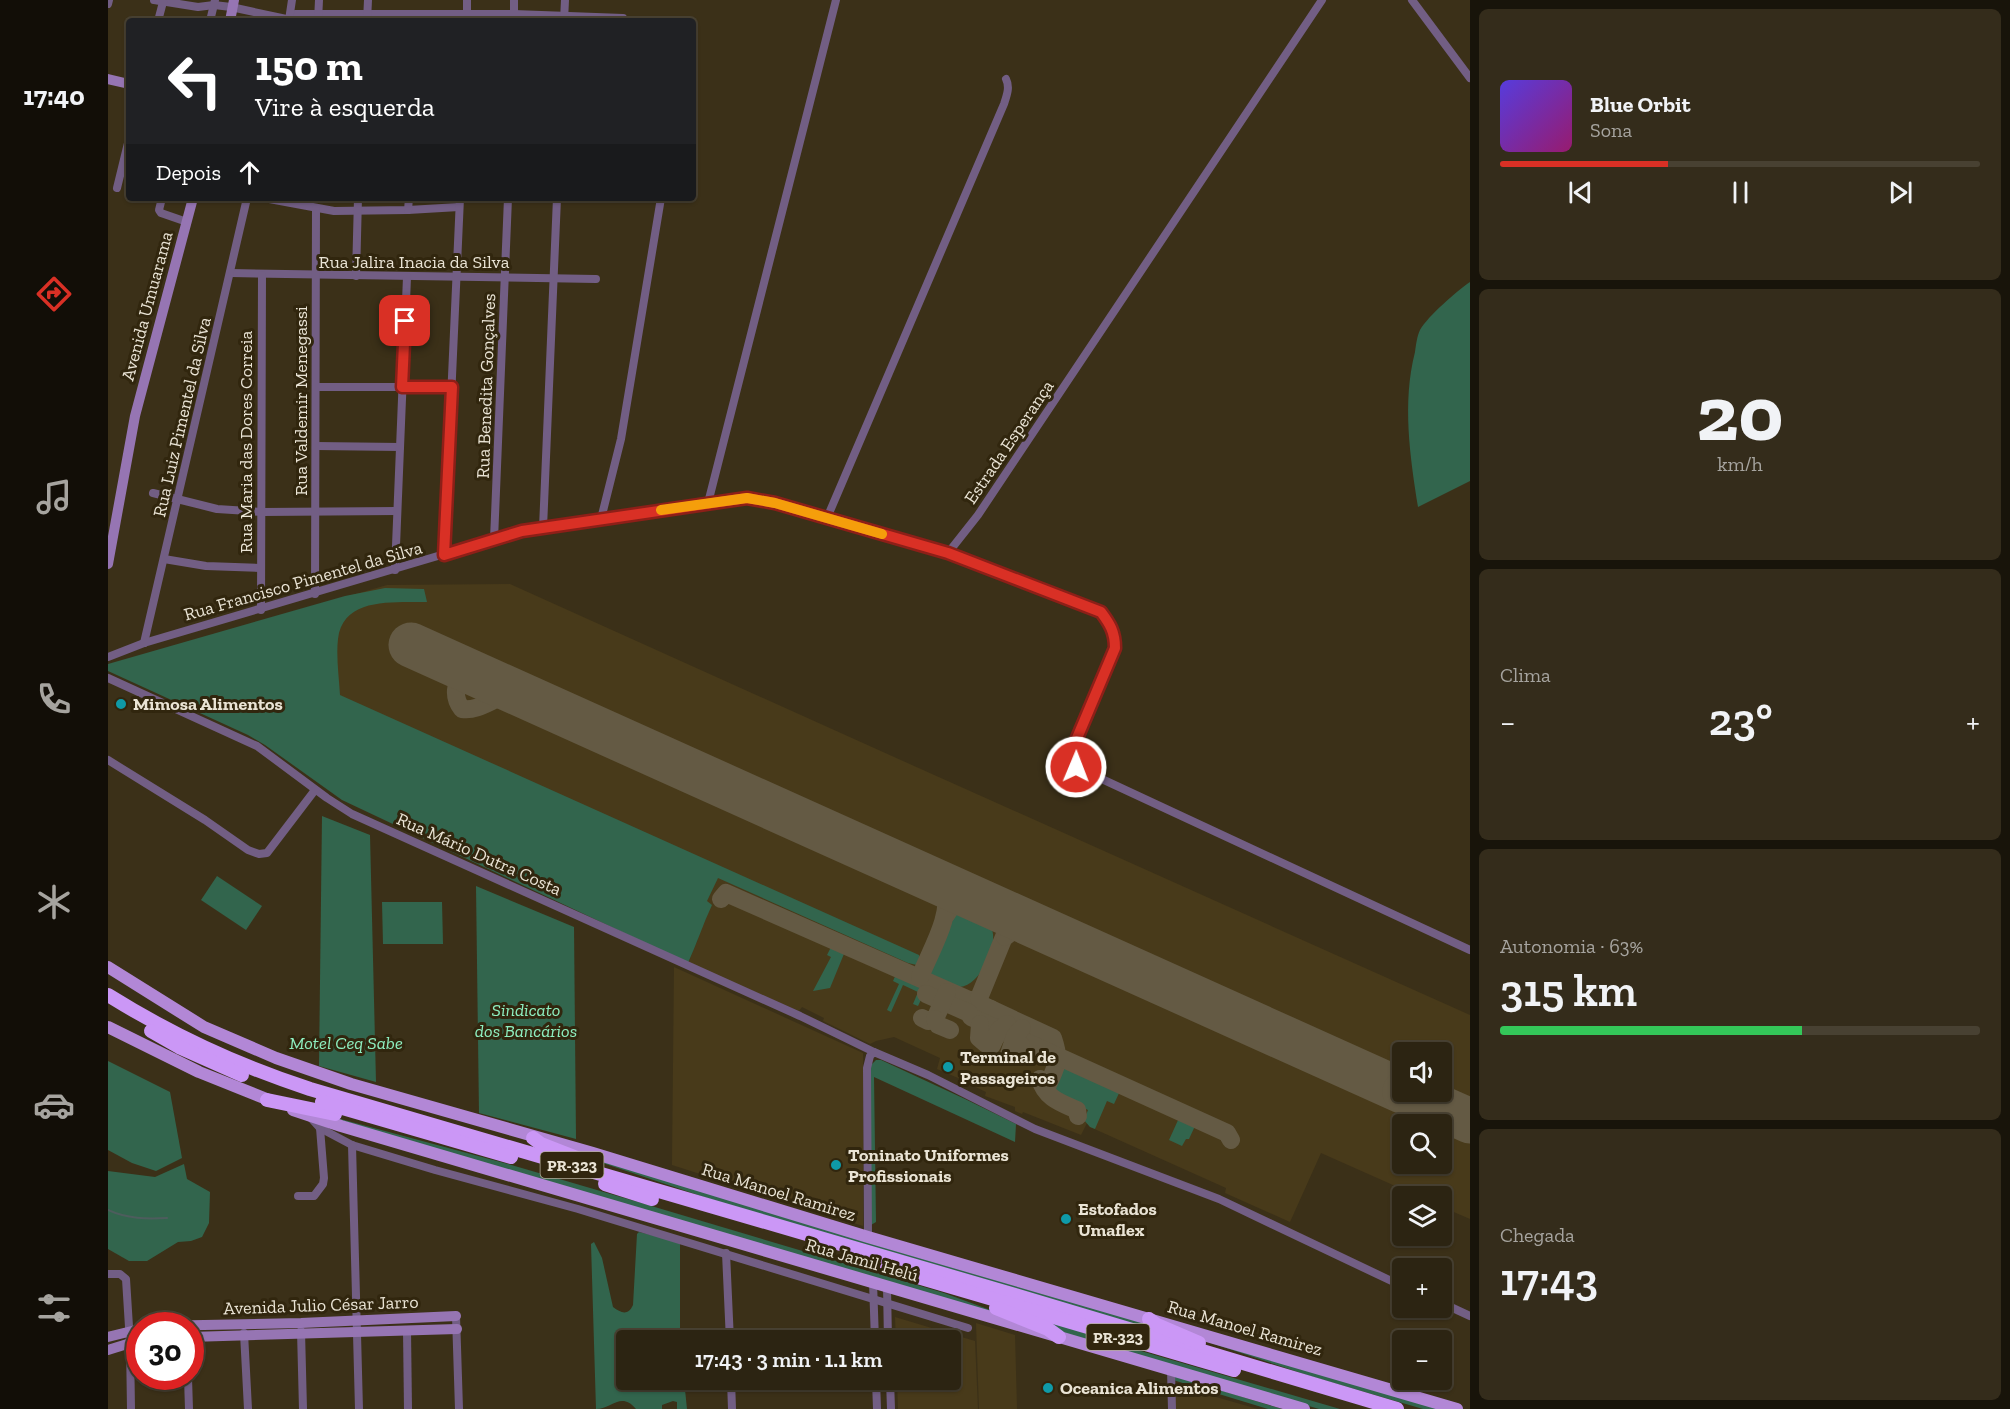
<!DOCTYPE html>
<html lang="pt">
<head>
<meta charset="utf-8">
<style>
  :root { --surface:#2c2412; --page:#342c1b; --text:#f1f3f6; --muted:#a6a49f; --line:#484132; --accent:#d93025 }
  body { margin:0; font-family:"Zilla Slab",serif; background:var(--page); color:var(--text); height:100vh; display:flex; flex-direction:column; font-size:22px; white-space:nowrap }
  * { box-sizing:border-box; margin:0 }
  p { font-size:20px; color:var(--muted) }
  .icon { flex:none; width:33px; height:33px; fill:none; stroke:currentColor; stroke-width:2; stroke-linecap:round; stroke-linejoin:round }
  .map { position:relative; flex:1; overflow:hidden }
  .panel { display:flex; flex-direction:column; gap:9px; padding:9px; background:#18140a; width:540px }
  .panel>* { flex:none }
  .top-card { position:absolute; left:18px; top:18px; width:570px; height:183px; border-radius:6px; box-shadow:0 2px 4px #0004,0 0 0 2px var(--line); background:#202124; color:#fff; overflow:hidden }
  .fabs { position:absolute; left:1284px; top:1042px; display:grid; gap:12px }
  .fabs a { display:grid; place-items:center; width:60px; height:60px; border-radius:6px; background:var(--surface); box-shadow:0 2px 4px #0004,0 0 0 2px var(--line); font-size:30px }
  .speed { position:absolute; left:18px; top:1312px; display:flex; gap:12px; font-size:30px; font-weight:700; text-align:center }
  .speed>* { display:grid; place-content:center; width:78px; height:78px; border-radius:50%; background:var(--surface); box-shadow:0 2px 4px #0004,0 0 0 2px var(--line); line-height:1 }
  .speed .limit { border:9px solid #d22; background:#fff; color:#111 }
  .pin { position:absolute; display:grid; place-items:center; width:51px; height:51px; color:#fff; margin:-26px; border-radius:12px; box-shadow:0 3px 9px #0006 }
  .me { position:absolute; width:66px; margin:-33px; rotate:1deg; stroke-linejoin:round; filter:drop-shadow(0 0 4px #0008) }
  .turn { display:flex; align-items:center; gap:21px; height:126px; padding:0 30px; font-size:27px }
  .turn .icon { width:78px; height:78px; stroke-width:2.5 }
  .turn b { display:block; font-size:42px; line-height:51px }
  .then { display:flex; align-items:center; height:57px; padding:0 30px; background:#0003; gap:12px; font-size:22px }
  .big { font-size:45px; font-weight:600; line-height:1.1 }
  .panel .tile { flex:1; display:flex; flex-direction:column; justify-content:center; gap:9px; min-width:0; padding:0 21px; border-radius:9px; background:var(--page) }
  .panel .dial { align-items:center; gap:0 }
  .dial b { font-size:78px; line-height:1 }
  .song { display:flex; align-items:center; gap:18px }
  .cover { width:72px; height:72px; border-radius:9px; background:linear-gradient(135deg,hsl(250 70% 55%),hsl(320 70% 35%)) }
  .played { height:6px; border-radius:3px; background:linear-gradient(90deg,var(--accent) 35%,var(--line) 35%) }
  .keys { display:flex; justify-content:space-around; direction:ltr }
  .heat { display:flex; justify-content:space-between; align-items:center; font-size:33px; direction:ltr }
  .charge { height:9px; border-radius:4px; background:linear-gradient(90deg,#34c759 63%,var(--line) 0) }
  .trip { position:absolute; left:508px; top:1330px; width:345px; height:60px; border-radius:6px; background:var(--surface); box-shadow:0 2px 4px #0004,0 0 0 2px var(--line); font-weight:600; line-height:60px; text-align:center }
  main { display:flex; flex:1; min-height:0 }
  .dock { display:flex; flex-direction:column; width:108px; justify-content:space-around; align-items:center; background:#120e07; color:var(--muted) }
  .dock .icon { width:42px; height:42px }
  .dock .active { color:var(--accent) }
  .dock b { font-size:27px; color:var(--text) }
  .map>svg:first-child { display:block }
  .built { fill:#483a1a; fill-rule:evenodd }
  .green { fill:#32654d }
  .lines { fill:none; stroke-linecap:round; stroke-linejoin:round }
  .stream { stroke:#4d5d5d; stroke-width:2 }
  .taxiway { stroke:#645a44; stroke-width:18 }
  .runway { stroke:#645a44; stroke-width:45 }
  .street { stroke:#725e84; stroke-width:8 }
  .secondary { stroke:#9675b3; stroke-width:10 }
  .primary { stroke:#b287d6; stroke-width:12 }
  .highway { stroke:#cb97f6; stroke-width:14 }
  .route-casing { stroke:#8d1f18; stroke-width:15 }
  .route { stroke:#d93025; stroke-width:10 }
  .slow { stroke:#f59e0b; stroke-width:10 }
  .culture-dot { fill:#0f9aa8; stroke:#31260e; stroke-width:2 }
  .labels { text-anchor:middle; stroke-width:6; stroke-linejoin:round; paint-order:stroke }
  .shield { fill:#31260e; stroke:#b2ab99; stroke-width:1.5 }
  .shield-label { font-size:16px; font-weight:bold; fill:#eae4d5 }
  .street-label { font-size:18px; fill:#eae4d5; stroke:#31260e }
  .poi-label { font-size:18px; font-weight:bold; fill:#eae4d5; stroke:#31260e; text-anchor:start }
  .park-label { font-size:18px; font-style:italic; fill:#8eefc0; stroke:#31260e }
</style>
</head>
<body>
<main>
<nav class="dock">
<b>17:40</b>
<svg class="icon active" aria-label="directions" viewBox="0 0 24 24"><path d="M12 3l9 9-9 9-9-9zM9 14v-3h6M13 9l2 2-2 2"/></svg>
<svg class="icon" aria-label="music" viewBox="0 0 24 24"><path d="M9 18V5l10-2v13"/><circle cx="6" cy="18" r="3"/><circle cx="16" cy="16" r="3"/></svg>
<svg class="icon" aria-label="phone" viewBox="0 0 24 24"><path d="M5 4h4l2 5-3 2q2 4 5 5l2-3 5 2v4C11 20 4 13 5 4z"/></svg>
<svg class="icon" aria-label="climate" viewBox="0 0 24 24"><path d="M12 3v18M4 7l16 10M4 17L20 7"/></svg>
<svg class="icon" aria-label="car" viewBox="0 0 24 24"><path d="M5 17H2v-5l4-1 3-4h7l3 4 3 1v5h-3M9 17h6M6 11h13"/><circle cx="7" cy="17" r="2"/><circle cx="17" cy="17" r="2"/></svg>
<svg class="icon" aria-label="filters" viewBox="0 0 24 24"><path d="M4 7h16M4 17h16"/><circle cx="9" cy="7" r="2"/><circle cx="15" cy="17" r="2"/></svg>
</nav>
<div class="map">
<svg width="1362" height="1409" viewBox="0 0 1362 1409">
  <rect width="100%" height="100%" fill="#3b3018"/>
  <!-- built -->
  <g class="built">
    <path d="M402,584L795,761L1362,1015V1219L1334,1207V1197H1312L1213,1153L1182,1222L1117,1193L1118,1188L982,1127L979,1123L973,1135L915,1112L914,1114L907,1111V1107L877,1096L878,1092L857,1082V1081L829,1069L832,1058L786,1037L768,1041L762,1044L715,1021L716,1018L694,1007L691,1011L580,963L590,939L198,723L150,622L279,585ZM1294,1053H1334V1092H1294ZM1294,1125H1334V1164H1294Z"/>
    <polygon points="566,967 755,1053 755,1226 564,1165"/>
    <polygon points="787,1317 867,1341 870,1409 790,1409 789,1380 843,1380 843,1341 788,1341"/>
    <polygon points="868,1323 907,1335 909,1409 871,1409"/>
    <polygon points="1066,1385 1150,1409 1066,1409"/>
  </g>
  <!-- green -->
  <g class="green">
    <path d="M1362,282V481L1310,507C1302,456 1294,403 1307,352C1308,345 1309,336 1312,330C1320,316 1349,291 1362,282Z"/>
    <path d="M277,588L316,589L319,602C288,603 235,596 230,639C228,657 231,677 232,695L811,955L812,962L809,965L800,963L610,878L599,901L604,905C595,924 589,943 580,963L234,800L157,745L140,735L0,671V664L237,596Z"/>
    <polygon points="214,816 262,835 268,1082 211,1066"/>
    <polygon points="109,876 154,906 138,930 93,900"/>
    <polygon points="368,886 466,927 468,1139 371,1113"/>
    <polygon points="274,902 334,902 335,944 275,944"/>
    <path d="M847,907C859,911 877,915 883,927C892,944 872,986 852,987C842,988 827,978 818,974Z"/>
    <polygon points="725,943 738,949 722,988 705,991 723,957 719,955"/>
    <polygon points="789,972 820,985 810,1006 805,1004 810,992 795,985 783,1012 779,1010 791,984 785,981"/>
    <polygon points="768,1060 773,1060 857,1099 908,1124 907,1142 766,1077 768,1222 763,1225 762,1066"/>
    <polygon points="0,1061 62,1092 74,1158 48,1171 24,1163 0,1150"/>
    <polygon points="953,1065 1012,1091 1006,1104 999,1101 987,1129 982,1127 976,1120 980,1110 943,1093 944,1086"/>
    <polygon points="210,1113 400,1164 530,1202 836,1293 907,1319 301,1141"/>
    <polygon points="1071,1118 1087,1126 1081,1139 1078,1139 1074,1146 1061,1140"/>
    <polygon points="453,1149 1029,1319 1072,1338 608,1201"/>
    <polygon points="76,1164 79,1179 102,1192 101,1223 94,1237 83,1241 70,1242 39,1261 21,1261 0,1249 0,1171 47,1177"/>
    <path d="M531,1232L572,1242V1341H519V1380H576L579,1409H569V1402L565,1401L554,1405V1409H528C513,1391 504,1409 488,1409L483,1244L486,1242L494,1258L505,1307C513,1313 520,1316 525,1305L529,1234Z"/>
    <polygon points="907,1310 1009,1344 1232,1409 1211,1409 956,1333"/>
    <polygon points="1097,1341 1335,1409 1315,1409 1202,1376"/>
    <polygon points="1066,1376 1174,1409 1160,1409 1065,1380"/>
  </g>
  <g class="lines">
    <!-- stream -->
    <path class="stream" d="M0,1210C19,1219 39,1219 59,1218"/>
    <!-- taxiway -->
    <g class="taxiway">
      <path d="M355,668C349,683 343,695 354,709C375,712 391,691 411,694"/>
      <polyline points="613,899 618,893 861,1000 867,1000 871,998 867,1005 871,1009 877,1011 883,1009"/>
      <path d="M885,907L896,918L898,932L871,998L874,1005L945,1038C953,1062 949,1064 939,1087"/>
      <polyline points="838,915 846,903 862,896"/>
      <polyline points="897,937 912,925 925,925"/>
      <path d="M812,977C823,949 845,916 837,885"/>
      <polyline points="818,994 861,1013 863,1017 1119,1133 1123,1140"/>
      <polyline points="814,1018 820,1021 827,1019 839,992"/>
      <polyline points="827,1019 830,1025 842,1030"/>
      <polyline points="872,1024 871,1038 878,1044 884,1045 891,1030 899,1024"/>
      <polyline points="913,1045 910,1055 905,1056 901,1054 907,1036 914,1028"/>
      <path d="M932,1079C937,1098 953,1103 969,1110L970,1116"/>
    </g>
    <!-- runway -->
    <g class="runway">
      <polyline points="303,645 1294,1091"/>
      <polyline points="1297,1092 1362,1121"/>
    </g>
    <!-- street -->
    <g class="street">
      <polyline points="46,0 90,7 106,5 123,7 183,20"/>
      <polyline points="1304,0 1362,78"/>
      <polyline points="0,4 1,0"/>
      <polyline points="181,19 187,14 406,14 515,18 515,21"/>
      <polyline points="181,20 184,0"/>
      <polyline points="50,21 55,2"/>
      <polyline points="102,21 107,0"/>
      <polyline points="210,21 211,0"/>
      <polyline points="259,21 260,0"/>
      <polyline points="359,21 359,0"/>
      <polyline points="406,21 406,0"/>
      <polyline points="456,21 457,0"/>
      <polyline points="9,188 21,139"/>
      <polyline points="54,198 51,210 53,213 79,222"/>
      <polyline points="156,198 226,211 300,210 351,207"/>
      <polyline points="300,210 301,198"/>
      <polyline points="123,273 488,279"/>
      <polyline points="248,276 250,198"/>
      <polyline points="208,387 344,387"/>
      <polyline points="208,446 292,447"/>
      <polyline points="45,493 109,509 154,512 289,511"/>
      <polyline points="600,503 728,0"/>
      <path d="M719,518L896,104C899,95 902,87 898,79"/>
      <polyline points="493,519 513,439 553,198"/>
      <polyline points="435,528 449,198"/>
      <polyline points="386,540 400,198"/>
      <path d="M840,553L993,612C1002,624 1007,632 1007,648L964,750V762L968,767L1362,950"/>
      <polyline points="336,555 352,198"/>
      <polyline points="56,559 98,566 153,568"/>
      <polyline points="287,570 299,277"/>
      <polyline points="207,594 208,209"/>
      <polyline points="153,610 154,275"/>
      <polyline points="36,643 139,198"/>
      <polyline points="0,657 36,643 414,531 639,498 667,503 840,553 870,515 1214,0"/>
      <polyline points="0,678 149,746 219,798 244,814 692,1016 766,1052"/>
      <polyline points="0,760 97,820 140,850 151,854 159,853 207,790"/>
      <polyline points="203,1118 212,1128 244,1145 327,1170 470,1209 860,1328"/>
      <polyline points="244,1145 251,1409"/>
      <polyline points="190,1196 206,1196 215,1184 216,1178 212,1128"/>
      <polyline points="760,1237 759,1068 762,1056 766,1052 820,1075 927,1129 1111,1199 1294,1286"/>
      <polyline points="618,1253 622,1341"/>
      <polyline points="0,1274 12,1274 18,1279 22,1343 23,1409"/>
      <polyline points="765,1282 767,1341"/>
      <polyline points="779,1287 780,1341"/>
      <polyline points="1334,1303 1362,1316"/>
      <polyline points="348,1316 351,1409"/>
      <polyline points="299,1330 300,1409"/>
      <polyline points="193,1331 195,1409"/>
      <polyline points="136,1333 140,1409"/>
      <polyline points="1063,1370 1064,1409"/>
      <polyline points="80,1377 81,1409"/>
      <polyline points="623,1380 624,1409"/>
      <polyline points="768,1380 769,1409"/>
      <polyline points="782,1380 783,1409"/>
    </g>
    <!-- secondary -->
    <g class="secondary">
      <polyline points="122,21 126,0"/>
      <polyline points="0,79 21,84"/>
      <polyline points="0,564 27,416 85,198"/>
      <polyline points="44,1326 193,1323 348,1316"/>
      <polyline points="0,1337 32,1329"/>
      <polyline points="82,1337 349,1329"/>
      <polyline points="0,1350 32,1340"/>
    </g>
    <!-- primary -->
    <g class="primary">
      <polyline points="0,967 96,1027 168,1058 243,1084 485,1153 760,1237 1349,1409"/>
      <polyline points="0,1027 91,1072 166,1102"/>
      <polyline points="185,1110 233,1126 1196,1409"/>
    </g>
    <!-- highway -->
    <g class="highway">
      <path d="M0,995C64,1035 131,1066 202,1089L907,1295L1289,1409"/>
      <polyline points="43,1031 71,1047 134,1075"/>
      <polyline points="159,1100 227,1114"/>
      <polyline points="214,1102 403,1157"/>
      <polyline points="425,1138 433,1144 474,1160"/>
      <polyline points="497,1184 544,1199"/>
      <polyline points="779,1268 1126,1370"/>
      <polyline points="888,1308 940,1329 951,1337"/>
      <polyline points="1041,1319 1049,1325 1091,1343"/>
    </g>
  </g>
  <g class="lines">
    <!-- route casing -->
    <g class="route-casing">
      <path id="route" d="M297,321L294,387H344L336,555L414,531L639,498L667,503L840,553L993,612C1002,624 1007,632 1007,648L964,750V762L968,767"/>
    </g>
    <!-- route -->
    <use href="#route" class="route"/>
    <!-- slow -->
    <polyline class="slow" points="553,510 639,498 667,503 774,534"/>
  </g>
  <!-- markers -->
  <g class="culture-dot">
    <circle cx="13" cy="704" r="6"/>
    <circle cx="840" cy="1067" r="6"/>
    <circle cx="728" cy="1165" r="6"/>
    <circle cx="958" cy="1219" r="6"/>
    <circle cx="940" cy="1388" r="6"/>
  </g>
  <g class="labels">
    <!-- shield labels -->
    <g class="shield">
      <rect x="432.5" y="1152" width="63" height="26" rx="4.5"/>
      <rect x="978.5" y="1324" width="63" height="26" rx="4.5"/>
    </g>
    <g class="shield-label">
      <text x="464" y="1171">PR-323</text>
      <text x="1010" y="1343">PR-323</text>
    </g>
    <!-- street labels -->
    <g class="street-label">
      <text x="306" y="268">Rua Jalira Inacia da Silva</text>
      <text transform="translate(39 306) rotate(-75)" y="6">Avenida Umuarama</text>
      <text transform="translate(378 386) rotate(-88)" y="6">Rua Benedita Gonçalves</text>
      <text transform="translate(193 401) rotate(-90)" y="6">Rua Valdemir Menegassi</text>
      <text transform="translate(74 417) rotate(-77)" y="6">Rua Luiz Pimentel da Silva</text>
      <text transform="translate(138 442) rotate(-90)" y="6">Rua Maria das Dores Correia</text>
      <text transform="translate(901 442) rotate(-56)" y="6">Estrada Esperança</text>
      <text transform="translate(195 581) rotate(-16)" y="6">Rua Francisco Pimentel da Silva</text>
      <text transform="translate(371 854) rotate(24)" y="6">Rua Mário Dutra Costa</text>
      <text transform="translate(671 1192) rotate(17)" y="6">Rua Manoel Ramirez</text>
      <text transform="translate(754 1260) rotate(16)" y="6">Rua Jamil Helú</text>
      <text transform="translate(213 1305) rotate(-2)" y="6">Avenida Julio César Jarro</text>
      <text transform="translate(1137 1328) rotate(16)" y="6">Rua Manoel Ramirez</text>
    </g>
    <!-- poi labels -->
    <g class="poi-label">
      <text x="25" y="710">Mimosa Alimentos</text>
      <text x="852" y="1063">Terminal de<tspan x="852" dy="21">Passageiros</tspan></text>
      <text x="740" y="1161">Toninato Uniformes<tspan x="740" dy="21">Profissionais</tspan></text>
      <text x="970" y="1215">Estofados<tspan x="970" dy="21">Umaflex</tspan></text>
      <text x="952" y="1394">Oceanica Alimentos</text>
    </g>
    <!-- park labels -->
    <g class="park-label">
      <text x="418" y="1016">Sindicato<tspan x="418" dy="21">dos Bancários</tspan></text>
      <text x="238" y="1049">Motel Ceq Sabe</text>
    </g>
  </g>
</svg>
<div class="fabs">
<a><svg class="icon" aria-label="sound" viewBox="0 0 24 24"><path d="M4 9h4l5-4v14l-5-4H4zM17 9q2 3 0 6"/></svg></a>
<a><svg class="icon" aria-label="search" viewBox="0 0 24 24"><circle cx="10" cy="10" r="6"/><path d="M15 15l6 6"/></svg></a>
<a><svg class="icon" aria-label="layers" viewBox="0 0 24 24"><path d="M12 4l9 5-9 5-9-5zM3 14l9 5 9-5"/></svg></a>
<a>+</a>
<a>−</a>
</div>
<div class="speed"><div class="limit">30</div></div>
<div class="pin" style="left:297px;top:321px;background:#d93025"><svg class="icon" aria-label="arrive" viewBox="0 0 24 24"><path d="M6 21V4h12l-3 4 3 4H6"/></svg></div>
<svg class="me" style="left:968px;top:767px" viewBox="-20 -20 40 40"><circle r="17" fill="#d93025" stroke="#fff" stroke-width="3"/><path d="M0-11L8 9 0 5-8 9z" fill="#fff"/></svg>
<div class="trip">17:43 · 3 min · 1.1 km</div>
<div class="top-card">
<div class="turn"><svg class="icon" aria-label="left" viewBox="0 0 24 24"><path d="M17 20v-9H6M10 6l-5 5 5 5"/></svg><div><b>150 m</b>Vire à esquerda</div></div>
<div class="then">Depois<svg class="icon" aria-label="ahead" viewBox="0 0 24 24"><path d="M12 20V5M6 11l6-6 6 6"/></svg></div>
</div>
</div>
<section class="panel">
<div class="tile">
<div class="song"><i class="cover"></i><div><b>Blue Orbit</b><p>Sona</p></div></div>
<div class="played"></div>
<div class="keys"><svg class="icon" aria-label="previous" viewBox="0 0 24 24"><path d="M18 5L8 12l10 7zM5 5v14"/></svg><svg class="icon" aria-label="pause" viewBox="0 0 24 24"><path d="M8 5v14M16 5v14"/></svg><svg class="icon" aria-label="next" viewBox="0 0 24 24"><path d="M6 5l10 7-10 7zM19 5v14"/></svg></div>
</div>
<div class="tile dial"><b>20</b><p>km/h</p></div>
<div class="tile"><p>Clima</p>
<div class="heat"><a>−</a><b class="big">23°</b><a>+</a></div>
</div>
<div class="tile"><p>Autonomia · 63%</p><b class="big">315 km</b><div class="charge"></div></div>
<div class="tile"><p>Chegada</p><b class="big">17:43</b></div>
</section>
</main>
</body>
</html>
